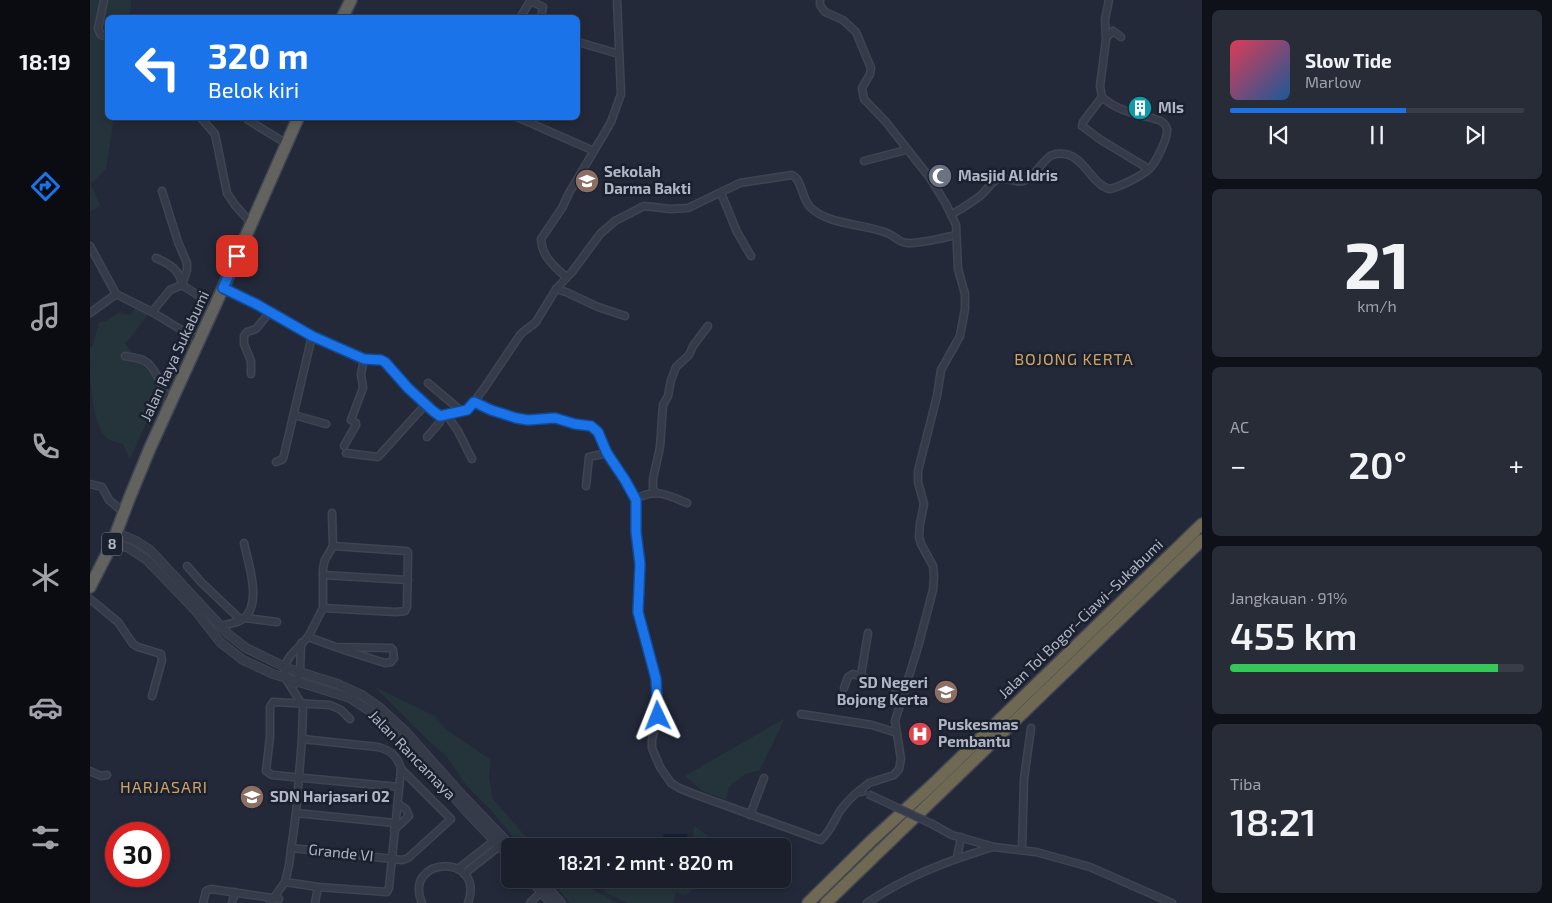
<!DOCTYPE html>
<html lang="id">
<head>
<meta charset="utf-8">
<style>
  :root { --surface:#1a1f2b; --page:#272c37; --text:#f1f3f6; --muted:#9fa2a9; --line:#383d47; --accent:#1a73e8 }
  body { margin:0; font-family:"Exo 2",sans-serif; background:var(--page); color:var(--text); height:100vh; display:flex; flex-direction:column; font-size:19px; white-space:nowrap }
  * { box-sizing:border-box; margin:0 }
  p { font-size:16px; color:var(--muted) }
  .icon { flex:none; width:28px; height:28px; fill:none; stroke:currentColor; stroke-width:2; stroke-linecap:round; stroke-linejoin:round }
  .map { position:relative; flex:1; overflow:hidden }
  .drawer { display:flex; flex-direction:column; gap:10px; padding:10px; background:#0e1118; width:350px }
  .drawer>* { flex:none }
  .guide { position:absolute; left:15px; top:15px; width:475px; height:105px; border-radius:8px; box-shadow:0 2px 8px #0003,0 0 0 1px var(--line); background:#1a73e8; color:#fff; overflow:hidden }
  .speed { position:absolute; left:15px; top:822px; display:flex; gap:10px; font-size:25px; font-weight:700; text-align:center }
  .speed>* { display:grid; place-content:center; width:65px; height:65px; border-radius:50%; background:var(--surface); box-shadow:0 2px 8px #0003,0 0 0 1px var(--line); line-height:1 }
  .speed .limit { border:8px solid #d22; background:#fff; color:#111 }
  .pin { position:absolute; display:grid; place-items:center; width:42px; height:42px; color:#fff; margin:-21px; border-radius:10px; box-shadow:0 2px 8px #0006 }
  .me { position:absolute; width:55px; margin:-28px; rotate:358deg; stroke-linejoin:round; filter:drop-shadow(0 0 4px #0008) }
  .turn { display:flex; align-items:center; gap:18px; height:105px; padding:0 20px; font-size:22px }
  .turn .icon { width:65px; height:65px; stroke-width:2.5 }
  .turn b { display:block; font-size:35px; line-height:42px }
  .big { font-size:38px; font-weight:600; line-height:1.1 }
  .drawer .card { flex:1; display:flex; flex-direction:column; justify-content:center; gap:8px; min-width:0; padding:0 18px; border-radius:8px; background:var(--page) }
  .drawer .dial { align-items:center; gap:0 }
  .dial b { font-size:65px; line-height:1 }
  .song { display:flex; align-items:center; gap:15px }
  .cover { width:60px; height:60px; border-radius:8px; background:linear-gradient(135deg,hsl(350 70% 55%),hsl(210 70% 35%)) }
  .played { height:5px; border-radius:2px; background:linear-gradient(90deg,var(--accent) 60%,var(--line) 60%) }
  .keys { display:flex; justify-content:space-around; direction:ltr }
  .heat { display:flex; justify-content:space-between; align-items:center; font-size:28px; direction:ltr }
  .charge { height:8px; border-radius:4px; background:linear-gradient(90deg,#34c759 91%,var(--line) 0) }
  .trip { position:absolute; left:411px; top:838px; width:290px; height:50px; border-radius:8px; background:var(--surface); box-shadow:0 2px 8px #0003,0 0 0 1px var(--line); font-weight:600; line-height:50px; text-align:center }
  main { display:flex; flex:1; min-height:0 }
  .menu { display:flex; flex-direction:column; width:90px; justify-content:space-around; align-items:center; background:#0a0c11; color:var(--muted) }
  .menu .icon { width:35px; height:35px }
  .menu .active { color:var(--accent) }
  .menu b { font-size:22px; color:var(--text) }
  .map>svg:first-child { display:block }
  .green { fill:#24343a }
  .water { fill:#161f36 }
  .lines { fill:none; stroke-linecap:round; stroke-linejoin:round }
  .minor-casing { stroke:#3f4453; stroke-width:9 }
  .tertiary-casing { stroke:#3f4453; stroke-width:10 }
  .trunk-casing { stroke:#414654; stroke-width:14 }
  .motorway-casing { stroke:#414654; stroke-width:14 }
  .minor { stroke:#363b4a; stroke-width:6 }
  .tertiary { stroke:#363b4a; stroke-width:8 }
  .trunk { stroke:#62625e; stroke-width:11 }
  .motorway { stroke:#6f6953; stroke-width:11 }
  .minor-bridge-casing { stroke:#3f4453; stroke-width:9; stroke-linecap:butt }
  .minor-bridge { stroke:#363b4a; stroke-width:6 }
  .route-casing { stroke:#114b97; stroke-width:12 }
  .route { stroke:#1a73e8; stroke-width:9 }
  .labels { text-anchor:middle; stroke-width:5; stroke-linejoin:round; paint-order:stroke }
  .shield { fill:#1b202e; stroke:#848998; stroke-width:1 }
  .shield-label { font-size:14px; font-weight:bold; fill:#b1b6c6 }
  .poi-label { font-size:15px; font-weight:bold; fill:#b1b6c6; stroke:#1b202e; text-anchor:start }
  .street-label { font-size:15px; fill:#b1b6c6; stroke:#1b202e }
  .neighbourhood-label { font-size:16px; letter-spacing:1px; fill:#cfa362; stroke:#1b202e }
</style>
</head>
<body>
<main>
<nav class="menu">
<b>18:19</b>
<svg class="icon active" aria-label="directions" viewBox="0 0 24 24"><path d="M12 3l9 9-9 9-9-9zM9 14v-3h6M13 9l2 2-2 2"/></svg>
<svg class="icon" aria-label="music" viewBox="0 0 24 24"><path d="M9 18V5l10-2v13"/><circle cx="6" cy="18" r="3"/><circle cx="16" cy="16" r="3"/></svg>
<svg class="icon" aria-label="phone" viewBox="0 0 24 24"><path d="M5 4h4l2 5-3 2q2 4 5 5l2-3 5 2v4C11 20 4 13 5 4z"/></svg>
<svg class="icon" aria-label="climate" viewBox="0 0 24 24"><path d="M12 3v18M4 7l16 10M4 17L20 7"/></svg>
<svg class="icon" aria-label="car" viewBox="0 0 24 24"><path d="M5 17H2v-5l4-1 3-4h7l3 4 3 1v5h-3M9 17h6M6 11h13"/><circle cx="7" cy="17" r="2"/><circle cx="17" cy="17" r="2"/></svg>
<svg class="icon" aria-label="filters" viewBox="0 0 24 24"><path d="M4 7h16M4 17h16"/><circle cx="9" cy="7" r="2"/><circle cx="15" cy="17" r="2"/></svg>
</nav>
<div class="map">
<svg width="1112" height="903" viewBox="0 0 1112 903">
  <rect width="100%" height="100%" fill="#232939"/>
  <!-- green -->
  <g class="green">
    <polygon points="0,0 41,0 40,17 18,18 18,118 24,118 16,169 1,184 10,206 0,212"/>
    <path d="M47,307L58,315L35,344L42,352L58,363L74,398L73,405L66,402L40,459L33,444C28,443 22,441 18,439C0,425 0,373 0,349L3,344L9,322L16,321L30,312L40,315Z"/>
    <polygon points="285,687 345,716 354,728 401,760 399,777 403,799 444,846 431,846 399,808 376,785 356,756 342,744"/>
    <polygon points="695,718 670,770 655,774 639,787 636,800 611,790 595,776"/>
    <polygon points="604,826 632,846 603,846"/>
    <polygon points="460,879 484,879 527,903 480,903"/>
    <polygon points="518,879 523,879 548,886 550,879 618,879 617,881 594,895 586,892 583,903 538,903 514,892"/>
  </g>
  <!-- water -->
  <polygon class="water" points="573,834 597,834 598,845 575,844"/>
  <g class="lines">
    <!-- minor casing -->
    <g class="minor-casing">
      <g id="minor">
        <polyline points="14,0 8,29 11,35 18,37"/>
        <polyline points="730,0 730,5 735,12 753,20 766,32 781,68 780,74 772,88 774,99 796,122 840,178 856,204 866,225 868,269 875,294 875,309 870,336 851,370 847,396 828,471 828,482 834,504 830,524 829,537 831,544 843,566 844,576 843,590 828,647 805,721 811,759 809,769 804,775 779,783 769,791"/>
        <polyline points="430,18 439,3 443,2 453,7 451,18"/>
        <polyline points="1016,36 1018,36 1023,31 1031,37"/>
        <polyline points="488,42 529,54"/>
        <polyline points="1012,97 993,122 992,126 1011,140 1059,169"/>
        <polyline points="111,118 125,134 137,193 145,205 162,224"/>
        <polyline points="429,118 504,151"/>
        <polyline points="158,120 197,144"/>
        <polyline points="774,161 816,150"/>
        <polyline points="631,193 647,232 661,256"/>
        <path d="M861,215C871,209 881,203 890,196C896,191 900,184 906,180C916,175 926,185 936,180C953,171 954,147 979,155C995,160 1004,186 1020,189C1029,187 1052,176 1059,169C1066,163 1078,138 1077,129C1076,124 1073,122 1069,120C1049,114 1028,112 1012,97L1010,86L1016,40L1015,19L1019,0"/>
        <polyline points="0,246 26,294 62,312 108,340"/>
        <path d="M66,258C80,264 90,270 92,285L125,306"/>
        <path d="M476,277C464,266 452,257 451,239L472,208L479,193L514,134L521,122L531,94L527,0"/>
        <path d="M133,288L166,304L222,336L274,359L291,360L295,362L341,410L350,416L373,411L381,406L395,387L430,335C435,329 441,327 446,322L466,289L482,272L510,234L525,221L554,206L581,209L598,208L650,183L702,175C713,180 711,199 721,208C741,226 773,223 797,233C803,235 810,243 817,243C830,244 853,238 866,235"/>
        <polyline points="466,289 476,292 508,307 535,316"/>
        <polyline points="62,312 80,290 92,285 97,270 97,263 88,242 72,191"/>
        <polyline points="0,313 26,294"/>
        <path d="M35,356C42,357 49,358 55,361C65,367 75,392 79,403"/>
        <polyline points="161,374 161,361 154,344 154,336 157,332 166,329 179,313"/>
        <polyline points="338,383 370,410 373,411"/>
        <path d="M384,402L401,410L426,418L438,420L465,418L504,427L510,435L520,458L544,495L545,500L546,532L550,564L547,612L560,656L567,687L566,701L568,716L562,740V748L570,767L581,783L589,788L604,794L731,840C740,832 744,821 750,811C756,803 761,797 769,791L772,792"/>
        <polyline points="356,414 368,431 382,459"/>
        <polyline points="204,415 236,424"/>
        <polyline points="337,437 350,422 350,416"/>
        <polyline points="254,446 266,425 266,423 261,420 273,388 271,374 274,359"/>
        <polyline points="256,453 288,457 336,404"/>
        <polyline points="186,462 193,459 194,455 222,336"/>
        <polyline points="0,484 12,487 19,500 32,511"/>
        <polyline points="496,486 499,457 517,453"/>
        <polyline points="566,493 563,488 563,479 570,447 573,405 578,396 581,380 586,367 599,355 603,346 618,326"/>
        <path d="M545,500C563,487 578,495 597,503"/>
        <polyline points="97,566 112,583 151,620"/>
        <polyline points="233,575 318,580"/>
        <polyline points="0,599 28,622 43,644 48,647 71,654 72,660 62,696"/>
        <polyline points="233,608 306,612 315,611 317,607 318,552 316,551 243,546"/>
        <polyline points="155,618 187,622"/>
        <path d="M131,626C139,624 147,623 153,619C173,604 158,563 154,543"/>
        <polyline points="218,637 257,651 295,663 301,662 304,658 303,650 301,648 246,647"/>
        <polyline points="771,675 778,633"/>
        <polyline points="205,684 210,672 211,643"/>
        <polyline points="754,688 758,677 763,674 815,691"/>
        <polyline points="711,714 782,725 807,733"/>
        <polyline points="260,719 251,710 240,705 183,702 180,707 180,737 176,771 182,775 309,787"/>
        <polyline points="0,771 11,776 17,775"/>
        <polyline points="206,813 305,823"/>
        <polyline points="660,815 674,778"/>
        <polyline points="842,824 862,835 904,847 946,852 1000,867 1082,903"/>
        <polyline points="304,830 319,816 316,809 308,804"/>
        <path d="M201,848L312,860L318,858L361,819L311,769C308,756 300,750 288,747L212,739"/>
        <polyline points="932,849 934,779 941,728"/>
        <polyline points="867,858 871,837"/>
        <polyline points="368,869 410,836"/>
        <polyline points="374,874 416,841"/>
        <polyline points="195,882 228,887 297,892 299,888 311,769"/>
        <polyline points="113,903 116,891 121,889 189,899"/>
        <polyline points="142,903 145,892"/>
        <polyline points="180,903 195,882 199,865 206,813 212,739 213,706 196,679 194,666 201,655 218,637 233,608 233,568 235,560 243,546 242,513"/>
        <polyline points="225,903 228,887"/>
        <path d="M332,903C312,856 396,852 378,903"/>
        <polyline points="440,903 451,892"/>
        <path d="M777,903C817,876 857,861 903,847"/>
      </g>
    </g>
    <!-- tertiary casing -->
    <g class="tertiary-casing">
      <g id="tertiary">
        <polyline points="24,532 46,541 60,550 138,634 156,648 197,668 248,684 272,695 289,707 316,732 373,796 421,846"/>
        <polyline points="18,542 39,548 57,560 105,610 130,642 153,660 183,674 260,698 283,713 324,752 377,812 420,857"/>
        <polyline points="440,879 461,903"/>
        <polyline points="450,879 471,903"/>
      </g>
    </g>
    <!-- trunk casing -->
    <g class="trunk-casing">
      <g id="trunk">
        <polyline points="252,18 261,0"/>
        <polyline points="0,587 22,544 39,499 60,448 133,288 208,118"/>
      </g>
    </g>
    <!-- motorway casing -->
    <g class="motorway-casing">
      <g id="motorway">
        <polyline points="718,903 781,841 841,786 1112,524"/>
        <polyline points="736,903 1112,540"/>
      </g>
    </g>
    <!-- minor -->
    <use href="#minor" class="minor"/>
    <!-- tertiary -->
    <use href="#tertiary" class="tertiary"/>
    <!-- trunk -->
    <use href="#trunk" class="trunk"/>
    <!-- motorway -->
    <use href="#motorway" class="motorway"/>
    <!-- minor-bridge casing -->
    <g class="minor-bridge-casing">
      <polyline id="minor-bridge" points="778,794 842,824"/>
    </g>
    <!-- minor-bridge -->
    <use href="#minor-bridge" class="minor-bridge"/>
  </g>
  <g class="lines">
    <!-- route casing -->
    <g class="route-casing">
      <polyline id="route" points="147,256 133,288 166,304 222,336 274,359 291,360 295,362 318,388 343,411 350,416 377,410 384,402 401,410 426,418 438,420 465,418 485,424 501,426 508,432 517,453 535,480 546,500 546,532 550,564 548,612 566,679 568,716"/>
    </g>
    <!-- route -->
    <use href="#route" class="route"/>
  </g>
  <!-- icons -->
  <defs>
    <g id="building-disc" transform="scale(1.25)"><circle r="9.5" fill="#0f9aa8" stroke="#1b202e"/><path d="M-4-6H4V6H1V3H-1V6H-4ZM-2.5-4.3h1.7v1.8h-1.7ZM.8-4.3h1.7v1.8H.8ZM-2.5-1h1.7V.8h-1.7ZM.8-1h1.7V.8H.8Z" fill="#fff"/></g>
    <g id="mosque-disc" transform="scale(1.25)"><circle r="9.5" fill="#6b7280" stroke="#1b202e"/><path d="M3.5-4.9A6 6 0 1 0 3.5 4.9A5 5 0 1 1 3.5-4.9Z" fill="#fff"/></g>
    <g id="school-disc" transform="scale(1.25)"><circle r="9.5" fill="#8d6e63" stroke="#1b202e"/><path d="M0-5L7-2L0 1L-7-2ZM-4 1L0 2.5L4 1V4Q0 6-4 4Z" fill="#fff"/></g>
    <g id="hospital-disc" transform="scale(1.25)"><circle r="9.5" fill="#e0444e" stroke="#1b202e"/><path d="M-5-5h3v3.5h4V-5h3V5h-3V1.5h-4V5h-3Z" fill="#fff"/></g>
  </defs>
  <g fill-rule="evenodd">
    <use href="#building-disc" x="1050" y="108"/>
    <use href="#mosque-disc" x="850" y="176"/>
    <use href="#school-disc" x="497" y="181"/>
    <use href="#school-disc" x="856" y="692"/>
    <use href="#hospital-disc" x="830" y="734"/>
    <use href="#school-disc" x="162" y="797"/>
  </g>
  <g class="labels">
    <!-- shield labels -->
    <rect class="shield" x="12" y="532.5" width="20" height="23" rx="4"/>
    <g class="shield-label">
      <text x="22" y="549">8</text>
    </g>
    <!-- poi labels -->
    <g class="poi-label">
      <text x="1068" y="113">MIs</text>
      <text x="514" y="177">Sekolah<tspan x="514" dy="17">Darma Bakti</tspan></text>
      <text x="868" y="181">Masjid Al Idris</text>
      <text x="838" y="688" text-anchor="end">SD Negeri<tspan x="838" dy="17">Bojong Kerta</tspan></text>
      <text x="848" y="730">Puskesmas<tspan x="848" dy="17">Pembantu</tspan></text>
      <text x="180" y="802">SDN Harjasari 02</text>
    </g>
    <!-- street labels -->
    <g class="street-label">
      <text transform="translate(85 356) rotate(-65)" y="5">Jalan Raya Sukabumi</text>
      <text transform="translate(991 619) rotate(-44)" y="5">Jalan Tol Bogor–Ciawi–Sukabumi</text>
      <text transform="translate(322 755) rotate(46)" y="5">Jalan Rancamaya</text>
      <text transform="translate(251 853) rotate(6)" y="5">Grande VI</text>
    </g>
    <!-- neighbourhood labels -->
    <g class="neighbourhood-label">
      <text x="984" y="365">BOJONG KERTA</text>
      <text x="74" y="793">HARJASARI</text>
    </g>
  </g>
</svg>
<div class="speed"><div class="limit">30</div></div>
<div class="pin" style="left:147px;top:256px;background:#d93025"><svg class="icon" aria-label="arrive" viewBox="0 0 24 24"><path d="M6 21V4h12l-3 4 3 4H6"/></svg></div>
<svg class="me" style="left:568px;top:716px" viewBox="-20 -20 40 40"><path d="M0-17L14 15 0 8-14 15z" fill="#1a73e8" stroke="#fff" stroke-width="4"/></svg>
<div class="trip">18:21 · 2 mnt · 820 m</div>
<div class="guide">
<div class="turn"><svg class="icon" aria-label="left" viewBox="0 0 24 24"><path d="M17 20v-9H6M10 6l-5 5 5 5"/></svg><div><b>320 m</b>Belok kiri</div></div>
</div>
</div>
<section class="drawer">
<div class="card">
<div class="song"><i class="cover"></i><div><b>Slow Tide</b><p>Marlow</p></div></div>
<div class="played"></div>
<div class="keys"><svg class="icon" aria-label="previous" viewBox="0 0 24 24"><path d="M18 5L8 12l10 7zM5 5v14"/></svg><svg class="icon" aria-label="pause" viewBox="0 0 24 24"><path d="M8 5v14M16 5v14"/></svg><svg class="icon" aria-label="next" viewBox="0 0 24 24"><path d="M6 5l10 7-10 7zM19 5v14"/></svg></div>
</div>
<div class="card dial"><b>21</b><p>km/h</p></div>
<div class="card"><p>AC</p>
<div class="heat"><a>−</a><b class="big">20°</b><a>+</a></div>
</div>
<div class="card"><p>Jangkauan · 91%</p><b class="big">455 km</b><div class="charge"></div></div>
<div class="card"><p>Tiba</p><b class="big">18:21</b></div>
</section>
</main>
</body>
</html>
